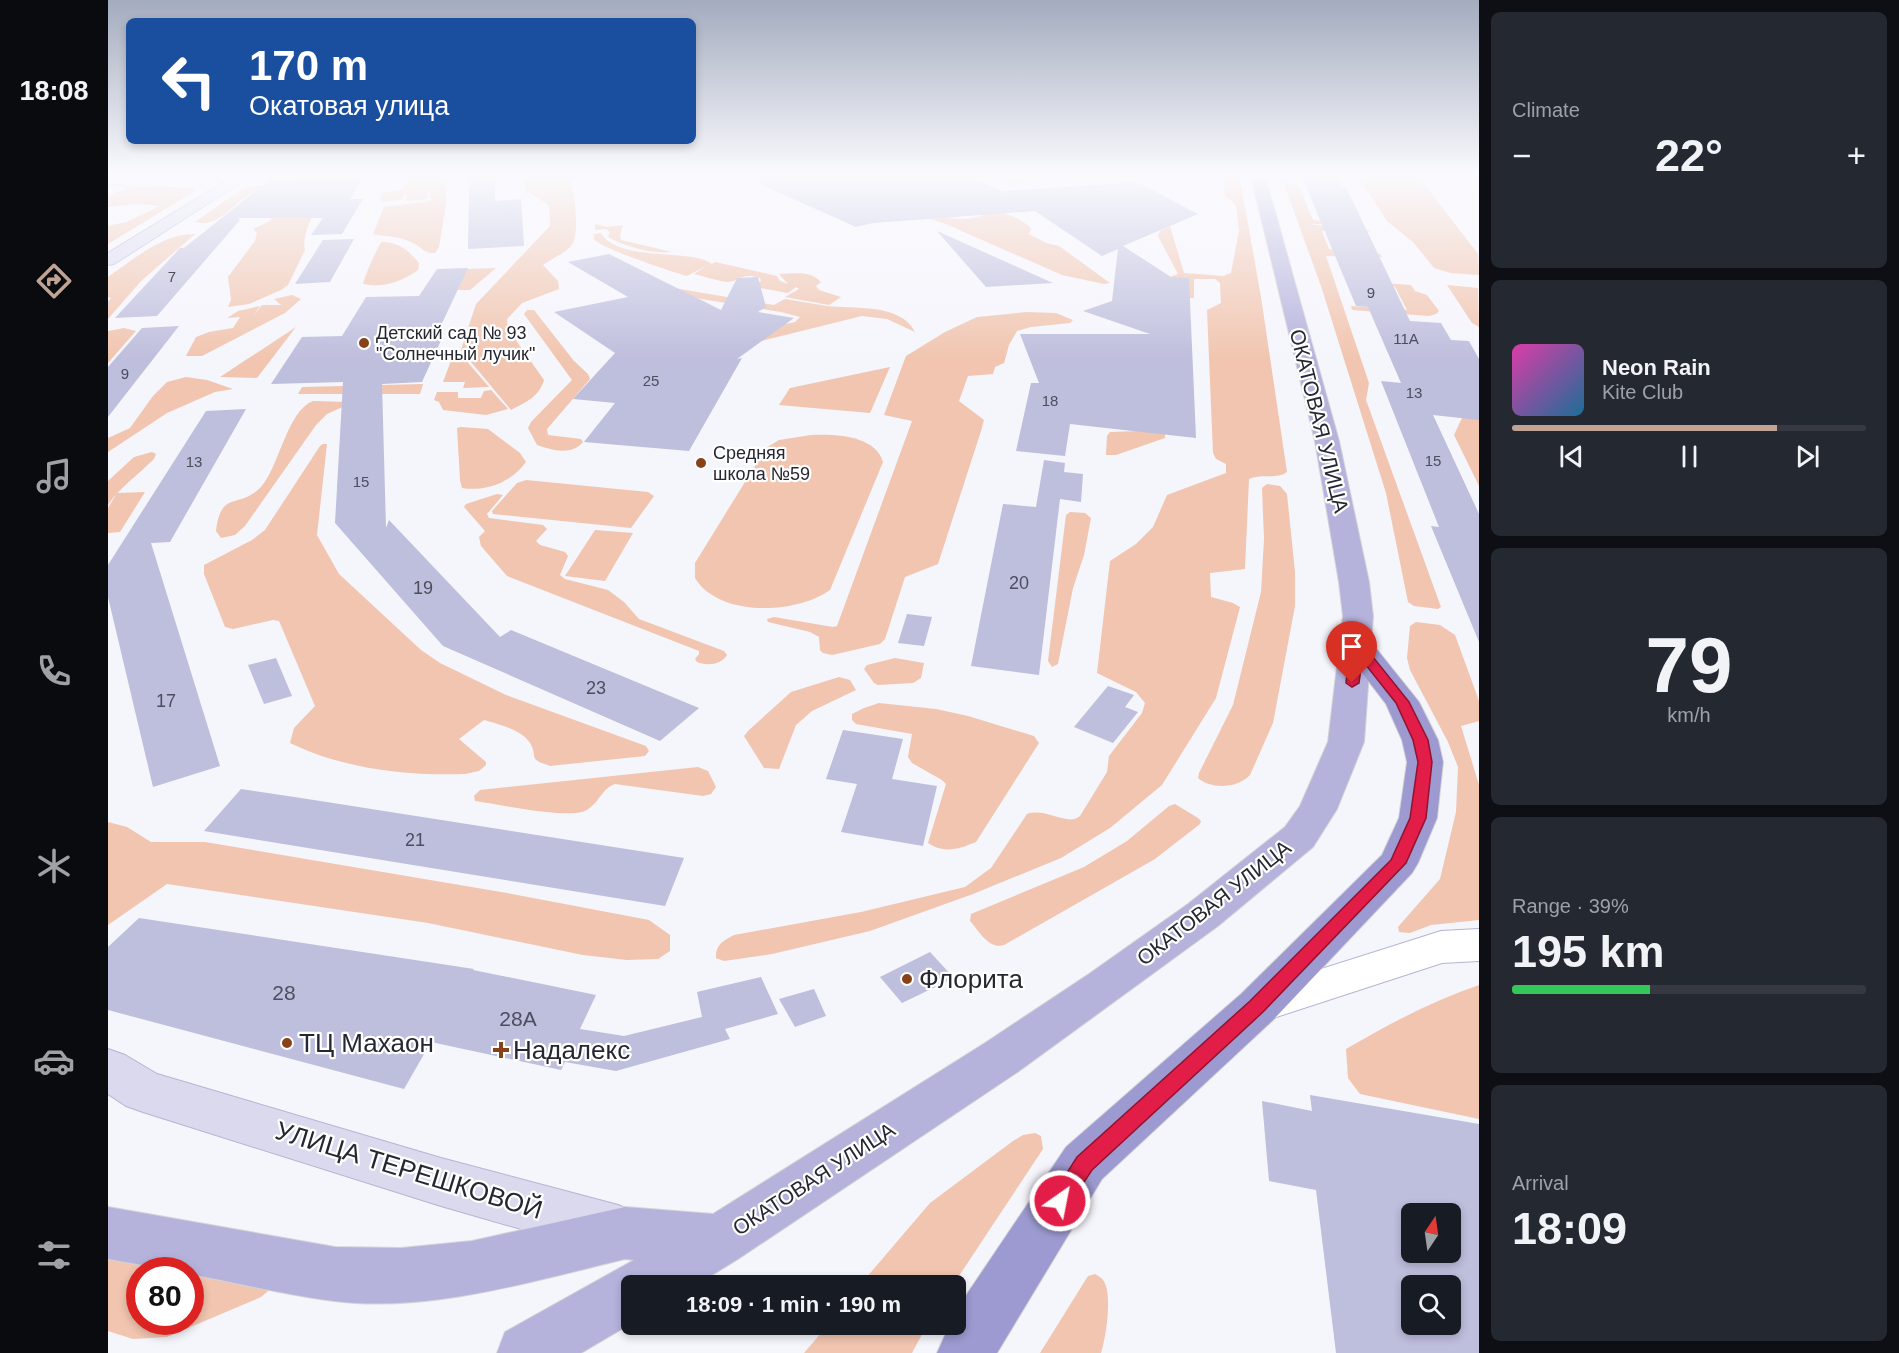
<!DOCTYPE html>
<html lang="en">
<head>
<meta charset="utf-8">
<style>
  :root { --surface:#171b24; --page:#242831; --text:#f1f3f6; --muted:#9ea1a6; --line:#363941; --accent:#c1a393 }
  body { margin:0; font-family:Arial,sans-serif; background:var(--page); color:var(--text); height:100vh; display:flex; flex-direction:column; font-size:22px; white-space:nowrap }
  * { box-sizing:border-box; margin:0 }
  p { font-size:20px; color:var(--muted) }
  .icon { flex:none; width:33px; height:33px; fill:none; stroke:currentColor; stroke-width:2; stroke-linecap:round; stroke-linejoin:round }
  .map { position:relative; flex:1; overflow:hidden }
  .drawer { display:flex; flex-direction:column; gap:12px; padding:12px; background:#0d0f14; width:420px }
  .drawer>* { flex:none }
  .hud { position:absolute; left:18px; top:18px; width:570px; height:126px; border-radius:9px; box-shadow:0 3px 9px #0003; background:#1a4fa0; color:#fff; overflow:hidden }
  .needle { width:39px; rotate:13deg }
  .buttons { position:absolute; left:1293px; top:1203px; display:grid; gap:12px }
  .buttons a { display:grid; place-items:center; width:60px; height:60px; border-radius:9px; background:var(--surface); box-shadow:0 3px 9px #0003; font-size:30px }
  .speed { position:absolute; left:18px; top:1257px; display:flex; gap:12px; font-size:30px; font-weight:700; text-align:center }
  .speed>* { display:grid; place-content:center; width:78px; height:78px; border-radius:50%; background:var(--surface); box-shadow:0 3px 9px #0003; line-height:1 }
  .speed .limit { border:9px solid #d22; background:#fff; color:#111 }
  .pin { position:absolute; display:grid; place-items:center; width:51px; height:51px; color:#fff; margin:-62px -26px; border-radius:50% 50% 50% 0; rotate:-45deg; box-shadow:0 0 6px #0007 }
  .pin .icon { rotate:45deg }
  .me { position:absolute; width:66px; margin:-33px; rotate:33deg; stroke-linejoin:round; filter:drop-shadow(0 0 4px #0008) }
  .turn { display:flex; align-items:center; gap:21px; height:126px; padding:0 24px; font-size:27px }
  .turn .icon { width:78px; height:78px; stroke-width:2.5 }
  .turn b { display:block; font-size:42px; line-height:51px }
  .big { font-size:45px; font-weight:600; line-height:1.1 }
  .drawer .widget { flex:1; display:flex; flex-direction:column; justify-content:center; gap:9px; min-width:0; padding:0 21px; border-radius:9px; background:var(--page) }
  .drawer .dial { align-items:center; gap:0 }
  .dial b { font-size:78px; line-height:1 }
  .song { display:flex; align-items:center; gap:18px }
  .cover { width:72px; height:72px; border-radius:9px; background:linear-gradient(135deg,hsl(320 70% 55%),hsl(200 70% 35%)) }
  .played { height:6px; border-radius:3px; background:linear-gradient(90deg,var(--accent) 75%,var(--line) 75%) }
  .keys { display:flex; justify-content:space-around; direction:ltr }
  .heat { display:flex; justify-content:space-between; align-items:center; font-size:33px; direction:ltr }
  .charge { height:9px; border-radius:4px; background:linear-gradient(90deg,#34c759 39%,var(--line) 0) }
  .trip { position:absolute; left:513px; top:1275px; width:345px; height:60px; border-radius:9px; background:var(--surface); box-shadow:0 3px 9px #0003; font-weight:600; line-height:60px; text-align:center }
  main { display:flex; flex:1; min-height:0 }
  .dock { display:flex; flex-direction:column; width:108px; justify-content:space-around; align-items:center; background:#090b0e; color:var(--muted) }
  .dock .icon { width:42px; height:42px }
  .dock .active { color:var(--accent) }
  .dock b { font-size:27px; color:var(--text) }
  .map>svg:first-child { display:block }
  .green { fill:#f1c5af; fill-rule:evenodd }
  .building { fill:#bebedd; fill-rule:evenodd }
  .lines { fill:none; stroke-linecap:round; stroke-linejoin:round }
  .minor-casing { stroke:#b5b4d4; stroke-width:2 }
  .secondary-casing { stroke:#b5b4d4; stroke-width:2 }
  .primary-casing { stroke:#d4d4d6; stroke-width:2 }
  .trunk-casing { stroke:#d4d4d6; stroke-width:2 }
  .minor { fill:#fff; fill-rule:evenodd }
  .secondary { fill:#dad9ee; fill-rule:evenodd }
  .primary { fill:#b5b3dc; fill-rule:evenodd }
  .trunk { fill:#9c9ad0; fill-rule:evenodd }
  .route { fill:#e11d48; stroke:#92132f; stroke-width:1.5 }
  .poi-dot { fill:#87421a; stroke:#fff; stroke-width:2 }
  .labels { text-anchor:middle; stroke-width:4.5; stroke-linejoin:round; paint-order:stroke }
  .far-number-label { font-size:15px; fill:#4d4d5e }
  .far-poi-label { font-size:18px; fill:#272733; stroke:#fff; text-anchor:start }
  .number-label { font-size:18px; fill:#4d4d5e }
  .street-label { font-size:21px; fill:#272733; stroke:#fff }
  .near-number-label { font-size:21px; fill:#4d4d5e }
  .near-poi-label { font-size:26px; fill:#272733; stroke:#fff; text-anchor:start }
  .near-street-label { font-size:26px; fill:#272733; stroke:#fff }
</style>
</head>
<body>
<main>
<nav class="dock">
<b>18:08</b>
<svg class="icon active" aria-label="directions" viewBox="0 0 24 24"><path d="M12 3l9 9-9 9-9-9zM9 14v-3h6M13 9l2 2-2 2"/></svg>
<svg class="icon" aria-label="music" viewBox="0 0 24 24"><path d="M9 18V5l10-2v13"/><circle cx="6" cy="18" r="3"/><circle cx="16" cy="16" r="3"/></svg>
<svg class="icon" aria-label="phone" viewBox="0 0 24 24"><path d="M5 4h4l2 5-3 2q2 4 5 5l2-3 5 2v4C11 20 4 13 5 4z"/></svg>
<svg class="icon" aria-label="climate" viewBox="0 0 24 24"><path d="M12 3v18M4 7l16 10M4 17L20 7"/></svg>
<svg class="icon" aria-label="car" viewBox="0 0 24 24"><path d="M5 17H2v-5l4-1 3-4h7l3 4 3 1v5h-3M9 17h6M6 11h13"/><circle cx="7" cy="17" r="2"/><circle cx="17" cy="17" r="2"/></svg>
<svg class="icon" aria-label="filters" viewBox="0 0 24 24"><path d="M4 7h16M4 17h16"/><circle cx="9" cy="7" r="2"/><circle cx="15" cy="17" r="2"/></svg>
</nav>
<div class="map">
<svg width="1371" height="1353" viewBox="0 0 1371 1353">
  <rect width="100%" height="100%" fill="#f5f5fc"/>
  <!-- green -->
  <g class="green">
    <path d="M209,172H229C219,186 191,234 197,250L180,285L173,290L141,304L120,307L123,300L120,277L147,241L149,233L145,229L160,222L193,190C183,190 155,187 147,191C127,200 112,229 87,222L131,191L145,186L208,187L216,175H201Z"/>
    <path d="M283,172H339L338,205L331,247L327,253C316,254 314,247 305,243C293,236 278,237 265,234L276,207L323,201L321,188L319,199L298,201V190L295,199L274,202L272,197L274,193L296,189L300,178L283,177Z"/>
    <path d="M414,172L443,174L461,179C467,192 473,237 462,247C455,254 443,259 435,265L450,281L451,289L414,303L399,319L400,329L436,380C431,397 418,402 403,410L353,350L368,304L442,226L441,205L417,190L415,179L410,174Z"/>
    <path d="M680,172C696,172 714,172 730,176C767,186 839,233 875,215L813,188C836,195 912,212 923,229L921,234L938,243L951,246L1002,283L996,284L954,275L840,225L694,174Z"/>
    <polygon points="891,172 934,172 935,173 912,185 902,184 897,175"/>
    <polygon points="1247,172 1307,172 1370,254 1371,275 1343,273 1326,268 1306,243 1279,221"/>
    <path d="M1117,177L1132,179L1153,297L1179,472C1168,480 1153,473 1141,479L1137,569L1102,573L1103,597L1125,603L1132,607L1108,698L1054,785L1002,828L953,858L865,894L762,931L664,954L616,961L608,958C607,945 615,941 626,935L753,912L857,887L883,868L919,814C938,807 960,827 972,816L999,772L1001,756L1034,713L1037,703L1028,692L989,673L1002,561L1028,544L1045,527L1059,495L1118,473V464L1108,459L1105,453L1099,310L1113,303L1112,283L1107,279H1086V298H1060L1057,438L1008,455H998L999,436L1002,432L1031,431L1059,278L1070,274L1050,236L1052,231L1062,226L1076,273L1115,276L1123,273L1131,231L1128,205L1117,196L1115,179Z"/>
    <polygon points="1175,181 1191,186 1205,220 1256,225 1200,224 1262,231 1259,233 1214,231 1221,249 1272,254 1274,257 1218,256 1261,383 1258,400 1333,607 1330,609 1306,606 1300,602 1278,493 1213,286"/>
    <polygon points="0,183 83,188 87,191 0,244 0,226 18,222 52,206 28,204 0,207 0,196 19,188 0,186"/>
    <path d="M487,224L499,227L515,225L512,235L513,240L564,252C543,254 519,247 500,237L502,232L498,229L487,230Z"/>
    <path d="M493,233C510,263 585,248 604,264L607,262L669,276L672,281L680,284L671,274C685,274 702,270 713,282L708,286L711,290L733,297L721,305L677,297L691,289L688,287L680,293L653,288L647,285L653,281L652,278C632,272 632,282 619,282C609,281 596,276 586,274L598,266L579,276C564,272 492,248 486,239V234Z"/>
    <path d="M87,234L33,281L0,319V302L3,298L0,297V277C25,260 55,233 87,234Z"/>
    <path d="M274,242C291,242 301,251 311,263L310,270C293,282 275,288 255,284C256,278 270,245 274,242Z"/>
    <polygon points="388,268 362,290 350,290 357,269"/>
    <polygon points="1276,283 1303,285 1307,291 1319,295 1331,311 1328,314 1321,316 1244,310 1243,306 1299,310 1287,287"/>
    <polygon points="1339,285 1370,288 1371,327 1364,323"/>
    <path d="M566,288L666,305L677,299C691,301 705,304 719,306C745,309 793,303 807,332L779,319L754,316L629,347L667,326L687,322L692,317L673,312L557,293Z"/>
    <polygon points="184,295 193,299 177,313 94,356 78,356 88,337 101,332 125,328 132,317 119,318 130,311 152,306 146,315 154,305 173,305 166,299"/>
    <path d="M419,310H426L466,361L480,374L482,379L439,429L440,435L473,439L475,442C464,456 443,450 429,445L420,428L423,422L464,380L416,314Z"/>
    <polygon points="919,312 948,313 965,320 962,323 923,327 909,331 901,345 896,363 887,367 885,374 860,376 851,401 876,420 873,431 830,564 797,577 777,639 772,644 724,655 715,653 712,650 711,637 702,632 660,622 659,619 666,617 725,627 729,626 804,421 776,415 798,356 837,332 869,317"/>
    <polygon points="188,327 149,378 112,377"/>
    <polygon points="16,328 28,331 0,363 0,331"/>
    <polygon points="355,357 381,387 355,388 357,382 335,382 344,358"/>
    <polygon points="782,367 762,413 671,405 682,388"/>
    <polygon points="78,377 99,380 125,389 107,392 59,413 0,452 0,438 22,428 45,396 59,382"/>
    <polygon points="315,384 312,394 190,394 194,387"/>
    <polygon points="383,390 400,409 378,415 335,410 331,402 326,400 329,392 350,392 350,398 373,398 376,391"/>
    <path d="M205,401L241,402L239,405L219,414L208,425L137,526L127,535L113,538L108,531C113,489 131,510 153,487C172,465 179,411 205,401Z"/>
    <polygon points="1371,406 1371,486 1346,435 1354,418"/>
    <path d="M353,427L380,429L412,453L418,462C404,482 377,492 354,488L352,480L349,428Z"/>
    <path d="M703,435C727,434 767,435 775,462L722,590C689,614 611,618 587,578V563L658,448L671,440Z"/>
    <path d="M215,444H219L209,535L231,574L313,650L332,663L398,695L538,746L541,751L537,756L442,766C418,758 431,758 422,743C414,730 390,724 376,720L351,739L378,762V765L371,771L357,774C298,776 236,769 182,743L186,728L207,706L171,621L165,620L125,629L117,627L96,574V565L144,540L157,530L212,446Z"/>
    <path d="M44,452L48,454L46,459C31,474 11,488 0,505V481L26,457Z"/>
    <polygon points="418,480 540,492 546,496 523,528 385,514 384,511 409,483"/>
    <path d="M1159,484L1172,486L1179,494L1187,572V606L1165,723L1142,775C1130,788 1104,790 1090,778L1091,773L1125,705L1153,592L1156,539L1154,488Z"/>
    <polygon points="37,492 12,532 0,533 0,508 9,493"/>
    <path d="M389,494L395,495L379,514L381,518L435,525L439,529L428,541L432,545L457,552L460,556L452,575L457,579L500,590L516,602L531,619L616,651L619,655C613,665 599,666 589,662L587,659L591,654V651L399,576L373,546L371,537L377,531L356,507L358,504Z"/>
    <polygon points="962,512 977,513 983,518 976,555 965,588 950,664 944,667 940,661 958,515"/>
    <polygon points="487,530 525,533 497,581 457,576"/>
    <polygon points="1308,622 1332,625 1347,635 1371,701 1371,721 1353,726 1371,785 1371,920 1323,925 1302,933 1291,932 1290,927 1332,879 1348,812 1350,767 1340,742 1302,670 1299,658 1302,626"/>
    <polygon points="787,658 816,663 813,678 805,683 770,685 766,683 756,669 759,665"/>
    <polygon points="731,677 742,680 748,690 704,711 688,725 671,769 656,768 636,736 641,730 683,692"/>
    <path d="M771,703L828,709L860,716L926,736L931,743L868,842C851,849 836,854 820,843L838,784L834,780L804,763L800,757L804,734L748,724L744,720V714L756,708Z"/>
    <path d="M590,767L600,771L608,787L603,794L595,796L507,784C494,788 490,805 477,811C458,819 390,804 367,801L366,796L372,790Z"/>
    <path d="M1067,804L1090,818L1093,821L1092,824L1047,859L896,945C881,950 871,931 862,921L863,914L976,867L1019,841L1061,806Z"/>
    <polygon points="0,822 19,827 43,842 97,842 399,893 541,920 562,935 562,951 550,959 519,960 475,955 320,923 59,884 0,925"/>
    <path d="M1371,985V1119L1252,1094L1240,1078L1238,1049C1281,1024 1324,1001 1371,985Z"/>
    <polygon points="927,1133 933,1136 935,1149 845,1285 752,1285 822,1203 905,1141 915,1135"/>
    <path d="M0,1248L163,1284L159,1292L153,1297L59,1337L25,1339L0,1331ZM32,1270H82V1322H32Z"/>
    <path d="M987,1274C990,1276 993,1277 995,1280C1005,1292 998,1339 993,1353H932L980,1276Z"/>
    <polygon points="720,1325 720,1324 819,1325 804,1353 696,1353"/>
  </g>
  <!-- building -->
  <g class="building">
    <polygon points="625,172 849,172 900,193 896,191 1029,182 1090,214 1015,246 1063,277 1081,278 1088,438 962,424 957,456 908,451 923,383 931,383 912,334 1042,334 975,311 1004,301 1010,249 994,256 927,211 765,223 748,227"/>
    <polygon points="1192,172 1228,172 1235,187 1238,187 1302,321 1333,323 1343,340 1361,341 1371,359 1371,420 1325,415 1371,514 1371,642 1323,526 1331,527 1273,381 1293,383 1260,307 1248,306"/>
    <polygon points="387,176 387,201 413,199 416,246 360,249 361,177"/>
    <polygon points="254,179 242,199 255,199 234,234 203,235 215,218 130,218 132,220 49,316 7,318 72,248 76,248 161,180"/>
    <polygon points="829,231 945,283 878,287"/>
    <polygon points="246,239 222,282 187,284 215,240"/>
    <polygon points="501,254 613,310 629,278 650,277 658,307 650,312 686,318 629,359 634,358 581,451 476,442 507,403 465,399 507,353 446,312 520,297 460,262"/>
    <polygon points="360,268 328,336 335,336 314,382 274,384 278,528 281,520 392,637 403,630 591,708 552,741 335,646 227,523 235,382 163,384 194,337 234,336 258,297 311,296 329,269"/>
    <polygon points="71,326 28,381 0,417 0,367 34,328"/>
    <polygon points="138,409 62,542 43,543 112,766 45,787 0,597 0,565 98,411"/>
    <polygon points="936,460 957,463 956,472 975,474 973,502 952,499 931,675 863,666 895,504 928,507"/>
    <polygon points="799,614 824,617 816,646 790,643"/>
    <polygon points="168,658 184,696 156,704 140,665"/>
    <polygon points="1000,686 1026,695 1017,707 1030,712 1005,743 966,727"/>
    <polygon points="735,730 795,739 784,779 829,786 815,846 733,832 749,784 718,779"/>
    <polygon points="133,789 193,798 576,858 557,906 96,831"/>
    <polygon points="31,918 366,969 365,970 488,995 472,1029 516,1036 594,1017 589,992 653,977 670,1014 617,1029 622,1039 508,1071 457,1062 453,1070 323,1042 296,1089 0,1010 0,947"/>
    <polygon points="822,952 846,978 794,1003 772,977"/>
    <polygon points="706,989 718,1016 687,1027 671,999"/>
    <path d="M1202,1095L1371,1124V1353H1228L1208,1190L1161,1181L1154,1101L1204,1111ZM1304,1214H1342V1252H1304ZM1304,1286H1342V1324H1304Z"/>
  </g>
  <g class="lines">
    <!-- minor casing -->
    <g class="minor-casing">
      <polygon id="minor" points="1371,929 1371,961 1334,963 1150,1023 1135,1018 1128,1006 1135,994 1150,989 1333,931"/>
    </g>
    <!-- secondary casing -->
    <g class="secondary-casing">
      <g id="secondary">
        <polygon points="132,172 149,172 6,264 0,265 0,253"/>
        <polygon points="0,1049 17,1055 49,1074 333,1158 510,1205 529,1213 537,1231 529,1249 510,1257 333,1206 35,1112 18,1106 0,1094"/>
      </g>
    </g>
    <!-- primary casing -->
    <g class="primary-casing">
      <path id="primary" d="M1142,172H1156L1231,441L1261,582L1265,616L1256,742L1229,809L1205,847L1110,926L911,1071L630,1259L586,1286H524V1323L473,1353H389L397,1332L526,1260L517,1259C425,1281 321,1313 226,1301C178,1295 130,1283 82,1274V1270H63L0,1259V1207L227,1247L293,1248L364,1241L517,1207L605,1214L877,1043L981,974L1080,904L1177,827L1192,806L1220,742L1235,616L1231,582L1207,441Z"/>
    </g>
    <!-- trunk casing -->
    <g class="trunk-casing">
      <polygon id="trunk" points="1248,634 1259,637 1311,702 1330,740 1335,762 1329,818 1310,863 1304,873 1165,1020 994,1179 889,1353 829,1353 842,1324 848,1324 848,1314 859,1294 958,1147 1133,994 1274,855 1291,818 1299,762 1294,740 1278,704 1232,644 1237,637"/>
    </g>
    <!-- minor -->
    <use href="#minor" class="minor"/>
    <!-- secondary -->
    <use href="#secondary" class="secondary"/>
    <!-- primary -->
    <use href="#primary" class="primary"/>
    <!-- trunk -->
    <use href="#trunk" class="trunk"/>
  </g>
  <!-- sky -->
  <linearGradient id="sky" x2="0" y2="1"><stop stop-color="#a3abbe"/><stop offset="0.48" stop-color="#fafafe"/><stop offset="1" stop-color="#fafafe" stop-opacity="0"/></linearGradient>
  <rect width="1371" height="361" fill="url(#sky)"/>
  <!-- route -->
  <polygon class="route" points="1248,640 1253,642 1301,702 1320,740 1324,762 1318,818 1298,863 1155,1012 984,1170 959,1208 952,1211 944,1208 941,1201 969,1157 1142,1001 1283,860 1302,818 1310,762 1305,740 1288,703 1254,660 1251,683 1244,687 1238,683 1242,644"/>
  <!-- markers -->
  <g class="poi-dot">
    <circle cx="256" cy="343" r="6"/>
    <circle cx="593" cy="463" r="6"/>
    <circle cx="799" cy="979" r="6"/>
    <circle cx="179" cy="1043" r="6"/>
    <path d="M390 1041h6v6h6v6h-6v6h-6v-6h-6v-6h6z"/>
  </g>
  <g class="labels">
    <!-- far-number labels -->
    <g class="far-number-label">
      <text x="64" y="282">7</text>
      <text x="1263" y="298">9</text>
      <text x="1298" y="344">11А</text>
      <text x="17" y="379">9</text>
      <text x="543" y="386">25</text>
      <text x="1306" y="398">13</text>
      <text x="942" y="406">18</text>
      <text x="1325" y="466">15</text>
      <text x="86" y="467">13</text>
      <text x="253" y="487">15</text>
    </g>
    <!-- far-poi labels -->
    <g class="far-poi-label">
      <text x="268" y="339">Детский сад № 93<tspan x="268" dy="21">"Солнечный лучик"</tspan></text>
      <text x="605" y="459">Средняя<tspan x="605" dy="21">школа №59</tspan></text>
    </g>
    <!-- number labels -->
    <g class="number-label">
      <text x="911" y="589">20</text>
      <text x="315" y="594">19</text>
      <text x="488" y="694">23</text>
      <text x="58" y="707">17</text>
      <text x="307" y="846">21</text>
    </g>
    <!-- street labels -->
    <g class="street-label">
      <text transform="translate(1211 421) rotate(76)" y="7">ОКАТОВАЯ УЛИЦА</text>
      <text transform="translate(1106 903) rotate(-38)" y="7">ОКАТОВАЯ УЛИЦА</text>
      <text transform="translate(706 1179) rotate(-33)" y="7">ОКАТОВАЯ УЛИЦА</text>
    </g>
    <!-- near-number labels -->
    <g class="near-number-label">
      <text x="176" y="1000">28</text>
      <text x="410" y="1026">28А</text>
    </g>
    <!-- near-poi labels -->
    <g class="near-poi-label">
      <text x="811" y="988">Флорита</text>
      <text x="191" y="1052">ТЦ Махаон</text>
      <text x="405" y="1059">Надалекс</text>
    </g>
    <!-- near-street labels -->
    <g class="near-street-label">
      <text transform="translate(301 1170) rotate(17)" y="9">УЛИЦА ТЕРЕШКОВОЙ</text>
    </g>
  </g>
</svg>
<div class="buttons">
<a><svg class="needle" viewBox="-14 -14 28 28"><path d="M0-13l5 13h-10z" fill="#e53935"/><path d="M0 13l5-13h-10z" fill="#9ea1a6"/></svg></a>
<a><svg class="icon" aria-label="search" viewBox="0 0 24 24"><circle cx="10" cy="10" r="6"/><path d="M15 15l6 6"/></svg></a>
</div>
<div class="speed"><div class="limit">80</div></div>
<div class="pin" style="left:1244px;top:683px;background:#d93025"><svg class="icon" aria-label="arrive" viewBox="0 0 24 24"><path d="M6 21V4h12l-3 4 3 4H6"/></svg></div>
<svg class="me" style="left:952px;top:1201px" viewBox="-20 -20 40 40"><circle r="17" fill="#e11d48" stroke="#fff" stroke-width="3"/><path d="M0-11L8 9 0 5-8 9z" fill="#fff"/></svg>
<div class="trip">18:09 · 1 min · 190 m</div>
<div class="hud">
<div class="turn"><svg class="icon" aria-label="left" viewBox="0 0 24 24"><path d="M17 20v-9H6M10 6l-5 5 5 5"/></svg><div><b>170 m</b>Окатовая улица</div></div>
</div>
</div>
<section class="drawer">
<div class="widget"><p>Climate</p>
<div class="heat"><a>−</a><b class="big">22°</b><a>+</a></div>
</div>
<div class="widget">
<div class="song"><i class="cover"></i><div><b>Neon Rain</b><p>Kite Club</p></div></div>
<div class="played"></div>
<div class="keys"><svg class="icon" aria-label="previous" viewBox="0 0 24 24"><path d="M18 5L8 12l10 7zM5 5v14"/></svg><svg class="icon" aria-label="pause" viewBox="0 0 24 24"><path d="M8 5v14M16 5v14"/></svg><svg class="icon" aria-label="next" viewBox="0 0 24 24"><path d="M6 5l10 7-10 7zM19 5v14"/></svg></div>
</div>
<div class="widget dial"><b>79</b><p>km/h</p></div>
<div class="widget"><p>Range · 39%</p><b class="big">195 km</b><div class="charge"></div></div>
<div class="widget"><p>Arrival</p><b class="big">18:09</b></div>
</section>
</main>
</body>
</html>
